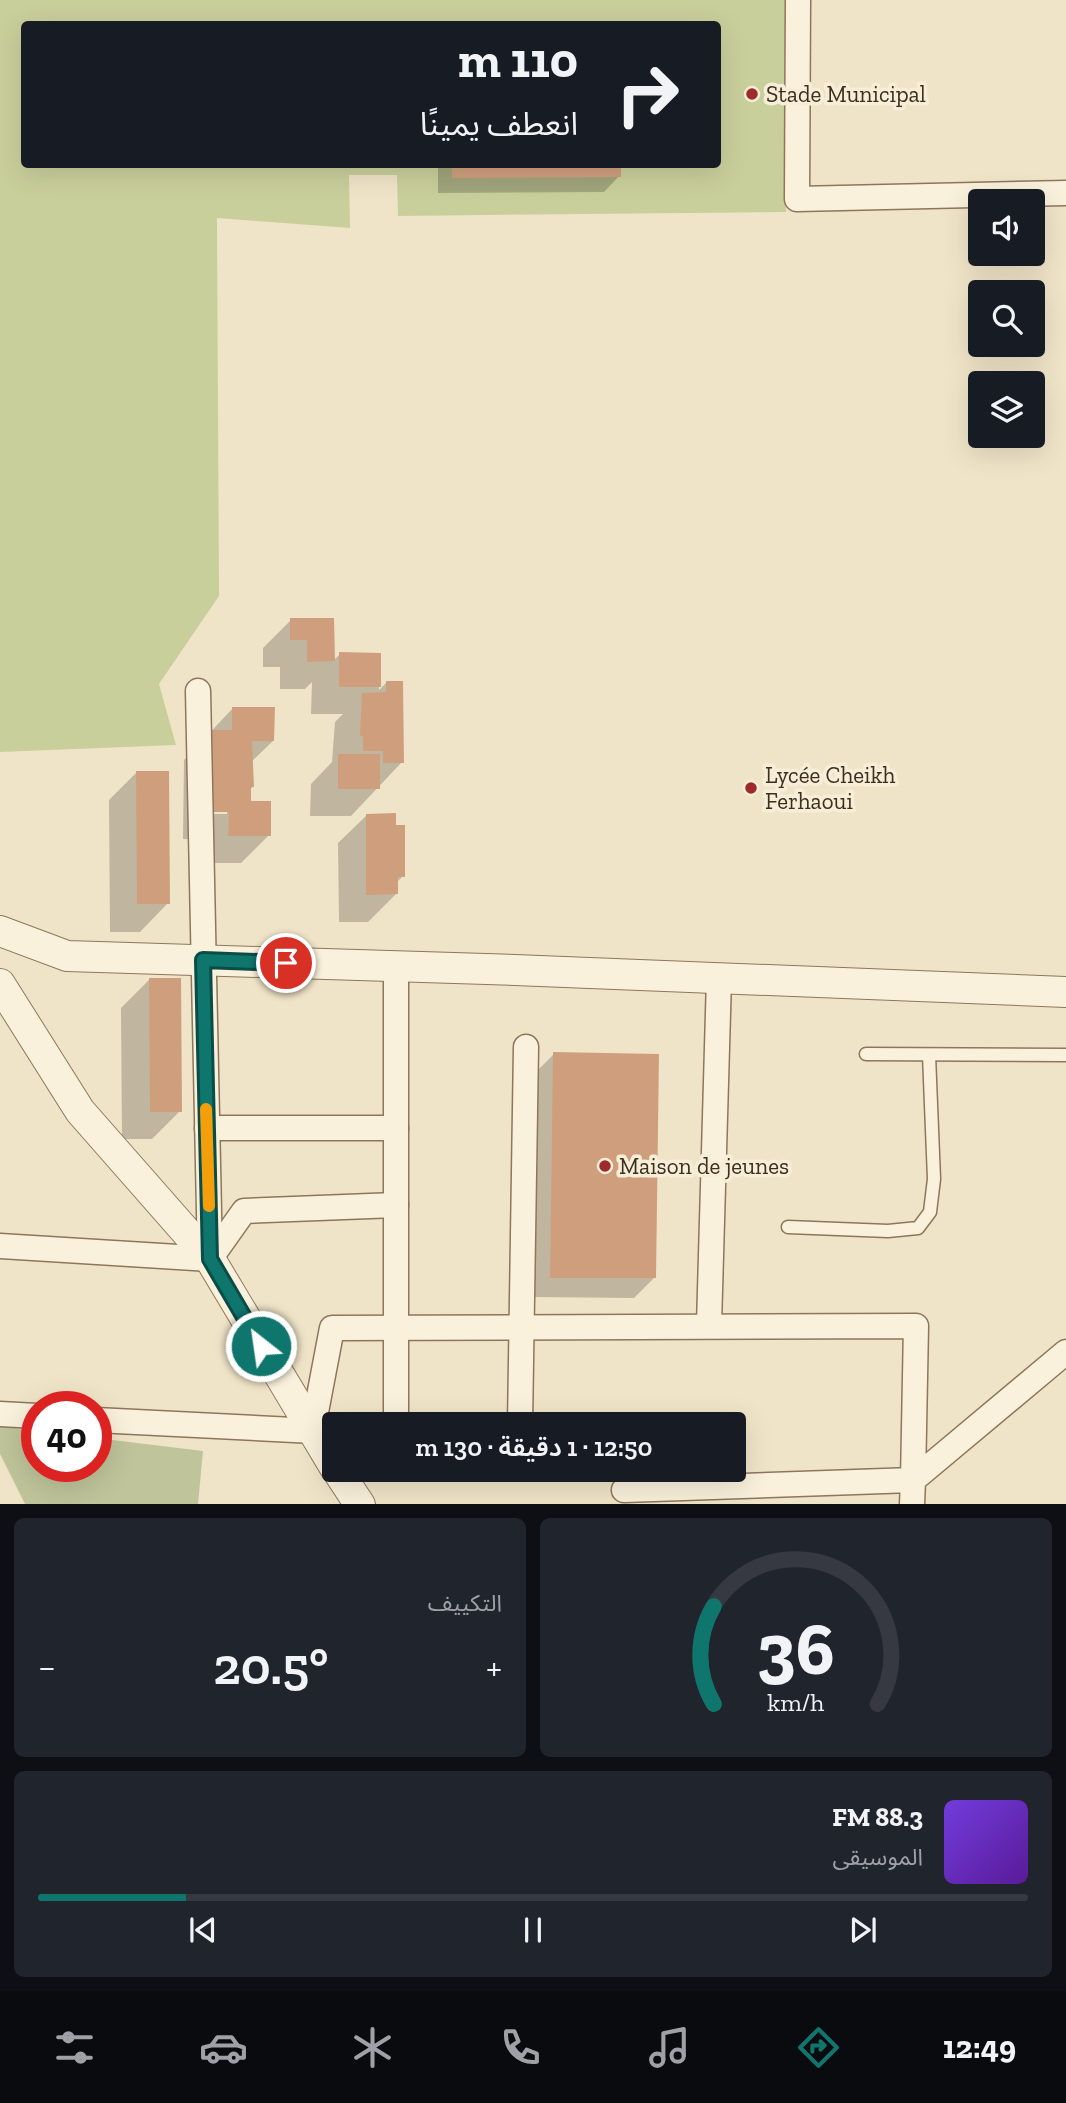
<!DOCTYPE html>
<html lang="ar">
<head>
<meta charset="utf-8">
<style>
  :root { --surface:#171b24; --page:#20242c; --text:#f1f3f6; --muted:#9ea1a6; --line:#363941; --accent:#0f766e }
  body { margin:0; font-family:"Zilla Slab","Noto Sans Arabic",serif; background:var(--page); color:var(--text); direction:rtl; height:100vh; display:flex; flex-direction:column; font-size:26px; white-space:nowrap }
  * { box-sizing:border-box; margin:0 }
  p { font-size:23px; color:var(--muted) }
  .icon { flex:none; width:38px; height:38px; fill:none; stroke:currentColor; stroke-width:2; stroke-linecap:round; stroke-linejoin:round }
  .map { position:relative; height:1504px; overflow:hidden; direction:ltr }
  .details { display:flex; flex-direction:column; gap:14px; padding:14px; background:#0d0f14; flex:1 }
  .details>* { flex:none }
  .guide { position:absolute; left:21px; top:21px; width:700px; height:147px; border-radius:7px; box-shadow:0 7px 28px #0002; direction:rtl; background:#171b24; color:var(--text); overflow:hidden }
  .controls { position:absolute; left:968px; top:189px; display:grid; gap:14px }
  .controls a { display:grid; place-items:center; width:77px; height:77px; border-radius:7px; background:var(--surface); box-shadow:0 7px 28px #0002; font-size:35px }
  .speed { position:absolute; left:21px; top:1391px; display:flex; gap:14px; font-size:35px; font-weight:700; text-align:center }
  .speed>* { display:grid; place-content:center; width:91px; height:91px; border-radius:50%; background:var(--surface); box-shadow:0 7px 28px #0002; line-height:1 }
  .speed .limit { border:10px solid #d22; background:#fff; color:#111 }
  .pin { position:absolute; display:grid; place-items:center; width:60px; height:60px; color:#fff; margin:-30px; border:4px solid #fff; border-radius:50%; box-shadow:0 2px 7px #0007 }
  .me { position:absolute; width:77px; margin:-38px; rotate:330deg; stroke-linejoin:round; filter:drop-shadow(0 0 5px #0008) }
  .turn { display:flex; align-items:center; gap:24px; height:147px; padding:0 28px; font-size:32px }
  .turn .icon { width:91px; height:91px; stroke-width:2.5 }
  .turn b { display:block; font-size:49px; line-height:60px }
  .big { font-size:52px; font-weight:600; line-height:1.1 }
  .details .tile { flex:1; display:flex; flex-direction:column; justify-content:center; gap:10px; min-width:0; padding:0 24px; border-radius:10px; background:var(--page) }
  .details .dial { align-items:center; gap:0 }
  .dial svg { height:182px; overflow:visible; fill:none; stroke:var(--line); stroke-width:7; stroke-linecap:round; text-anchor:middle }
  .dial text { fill:var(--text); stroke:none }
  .song { display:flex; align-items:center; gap:21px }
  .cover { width:84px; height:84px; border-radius:10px; background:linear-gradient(135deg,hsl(260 70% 55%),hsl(270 70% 35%)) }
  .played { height:7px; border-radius:4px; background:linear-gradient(90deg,var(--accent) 15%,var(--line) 15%) }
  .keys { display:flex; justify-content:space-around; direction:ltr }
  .heat { display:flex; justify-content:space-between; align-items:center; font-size:38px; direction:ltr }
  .details .tiles { flex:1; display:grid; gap:14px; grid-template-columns:1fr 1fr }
  .tile:last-child { grid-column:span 2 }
  .trip { position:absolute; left:322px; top:1412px; width:424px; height:70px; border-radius:7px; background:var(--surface); box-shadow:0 7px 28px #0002; font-weight:600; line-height:70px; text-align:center; direction:rtl }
  .tab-bar { display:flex; height:112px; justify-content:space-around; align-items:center; background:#090b0e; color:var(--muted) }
  .tab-bar .icon { width:49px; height:49px }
  .tab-bar .current { color:var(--accent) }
  .tab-bar b { font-size:32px; color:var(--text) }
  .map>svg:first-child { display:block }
  .green { fill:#c9cf9b; fill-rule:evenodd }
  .cemetery { fill:#bfc49a }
  .shadow { fill:#0003; fill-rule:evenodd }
  .building { fill:#cf9f7d }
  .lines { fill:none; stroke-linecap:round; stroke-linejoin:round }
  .service-casing { stroke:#8d765c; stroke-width:15 }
  .minor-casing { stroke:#8d765c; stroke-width:27 }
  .tertiary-casing { stroke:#8d765c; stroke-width:32 }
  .service { stroke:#faf1dc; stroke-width:12 }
  .minor { stroke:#faf1dc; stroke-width:24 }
  .tertiary { stroke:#faf1dc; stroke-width:30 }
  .route-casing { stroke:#0a4d48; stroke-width:18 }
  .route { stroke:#0f766e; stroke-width:12 }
  .slow { stroke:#f59e0b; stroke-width:12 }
  .poi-dot { fill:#9e2a2b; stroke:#f7eed8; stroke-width:2.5 }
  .labels { text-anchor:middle; stroke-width:7; stroke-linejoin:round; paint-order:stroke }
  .poi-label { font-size:23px; fill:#3d2e20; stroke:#f7eed8; text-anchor:start }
</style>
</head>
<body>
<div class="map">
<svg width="1066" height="1505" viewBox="0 0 1066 1505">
  <rect width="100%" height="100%" fill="#f0e4c8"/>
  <!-- green -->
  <path class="green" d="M0,0H786V212L398,216L397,175H349L350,228L217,218L219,596L159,684L176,745L0,752ZM24,24H718V164H24Z"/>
  <!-- cemetery -->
  <polygon class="cemetery" points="0,1426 37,1431 37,1466 96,1466 96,1438 203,1451 198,1504 25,1504 0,1454"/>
  <!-- shadow -->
  <g class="shadow">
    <polygon points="438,164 619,164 619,176 604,192 438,193"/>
    <polygon points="291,620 333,661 340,654 379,654 379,690 386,683 402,762 351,816 310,816 311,784 332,762 335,722 343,714 311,714 312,682 305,689 280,689 280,667 263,667 263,648"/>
    <path d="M233,708L273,741L251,762L253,787L249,790V803L269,835L241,863H201V840L183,839L184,760ZM201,810H227V814H201Z"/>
    <polygon points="137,772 168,903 140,932 110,932 109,800"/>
    <polygon points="367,815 403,876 396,883 396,894 368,922 339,922 338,843"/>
    <polygon points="149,980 180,1111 152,1139 122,1139 121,1008"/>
    <polygon points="554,1054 654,1278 634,1298 531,1297 534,1074"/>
  </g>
  <!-- building -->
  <g class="building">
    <polygon points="452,164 621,164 621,177 452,178"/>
    <polygon points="290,618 334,618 335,661 307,662 307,640 290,640"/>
    <polygon points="339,652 381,653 381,687 339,687"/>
    <polygon points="386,681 403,681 404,763 383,763 383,751 363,751 363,736 360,736 362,693 386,692"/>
    <polygon points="232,707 275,707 274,741 252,741 254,787 251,787 251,801 271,801 271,836 228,836 229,812 210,812 211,730 232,730"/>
    <rect x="338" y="754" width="42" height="35"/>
    <polygon points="136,771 169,771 170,904 137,904"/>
    <polygon points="396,813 396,825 405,825 405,877 398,877 398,894 366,895 366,814"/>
    <polygon points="149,978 181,978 182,1112 150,1112"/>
    <polygon points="553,1052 659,1054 656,1278 550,1278"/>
  </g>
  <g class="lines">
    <!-- service casing -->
    <g class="service-casing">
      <g id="service">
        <polyline points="866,1054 1066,1055"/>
        <polyline points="788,1227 888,1231 918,1228 930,1212 934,1179 929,1055"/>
      </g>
    </g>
    <!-- minor casing -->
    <g class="minor-casing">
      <g id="minor">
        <polyline points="798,0 797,199 1066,193"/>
        <polyline points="198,691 210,1259"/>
        <polyline points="396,966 396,1424"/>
        <polyline points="207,1128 396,1128"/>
        <polyline points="0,1246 210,1259 244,1211 396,1205"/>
        <polyline points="709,1325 719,978"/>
        <polyline points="0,1414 37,1416"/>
        <polyline points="96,1420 334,1432"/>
        <polyline points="520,1424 526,1047"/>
        <polyline points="312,1433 332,1328 916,1326 913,1480 624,1490"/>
        <polyline points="912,1505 913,1480 1066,1352"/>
      </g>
    </g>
    <!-- tertiary casing -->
    <g class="tertiary-casing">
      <g id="tertiary">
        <polyline points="0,931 67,956 515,970 1066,992"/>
        <polyline points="0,984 80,1111 210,1259 334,1466"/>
        <polyline points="337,1470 360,1505"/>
      </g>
    </g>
    <!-- service -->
    <use href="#service" class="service"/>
    <!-- minor -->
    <use href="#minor" class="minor"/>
    <!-- tertiary -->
    <use href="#tertiary" class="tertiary"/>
  </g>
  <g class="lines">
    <!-- route casing -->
    <g class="route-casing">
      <polyline id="route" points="261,1346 210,1259 203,960 286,963"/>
    </g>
    <!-- route -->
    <use href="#route" class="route"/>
    <!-- slow -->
    <polyline class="slow" points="206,1109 209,1206"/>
  </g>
  <!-- markers -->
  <g class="poi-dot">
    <circle cx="752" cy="94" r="7"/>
    <circle cx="751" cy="788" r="7"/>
    <circle cx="605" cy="1166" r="7"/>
  </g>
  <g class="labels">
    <!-- poi labels -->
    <g class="poi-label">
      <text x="766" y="102">Stade Municipal</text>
      <text x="765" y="783">Lycée Cheikh<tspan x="765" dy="26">Ferhaoui</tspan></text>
      <text x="619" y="1174">Maison de jeunes</text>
    </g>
  </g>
</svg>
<div class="controls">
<a><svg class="icon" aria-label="sound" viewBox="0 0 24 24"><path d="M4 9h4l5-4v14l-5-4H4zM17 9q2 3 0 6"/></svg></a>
<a><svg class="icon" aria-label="search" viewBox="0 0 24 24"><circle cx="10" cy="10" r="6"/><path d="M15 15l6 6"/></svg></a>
<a><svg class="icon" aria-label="layers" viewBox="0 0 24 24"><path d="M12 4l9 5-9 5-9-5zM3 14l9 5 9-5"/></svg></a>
</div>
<div class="speed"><div class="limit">40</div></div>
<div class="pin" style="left:286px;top:963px;background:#d93025"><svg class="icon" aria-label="arrive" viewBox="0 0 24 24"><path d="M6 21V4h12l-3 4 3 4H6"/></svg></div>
<svg class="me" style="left:261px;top:1346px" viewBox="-20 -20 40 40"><circle r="17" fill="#0f766e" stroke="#fff" stroke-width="3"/><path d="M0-11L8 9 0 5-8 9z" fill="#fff"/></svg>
<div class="trip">12:50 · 1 دقيقة · 130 m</div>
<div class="guide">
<div class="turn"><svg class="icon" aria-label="right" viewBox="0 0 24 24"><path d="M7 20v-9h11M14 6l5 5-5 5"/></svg><div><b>110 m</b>انعطف يمينًا</div></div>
</div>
</div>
<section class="details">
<div class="tiles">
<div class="tile dial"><svg viewBox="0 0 100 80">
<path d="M14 69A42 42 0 1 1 86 69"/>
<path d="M14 69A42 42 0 0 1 14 26" stroke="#0f766e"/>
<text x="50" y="56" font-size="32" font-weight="700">36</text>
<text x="50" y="72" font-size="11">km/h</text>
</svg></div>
<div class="tile"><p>التكييف</p>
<div class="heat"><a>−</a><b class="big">20.5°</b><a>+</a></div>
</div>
<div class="tile">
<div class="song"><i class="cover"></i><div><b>88.3 FM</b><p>الموسيقى</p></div></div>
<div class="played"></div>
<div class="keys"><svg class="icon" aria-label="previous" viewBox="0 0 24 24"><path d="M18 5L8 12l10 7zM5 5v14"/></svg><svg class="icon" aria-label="pause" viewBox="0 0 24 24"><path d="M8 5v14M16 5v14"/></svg><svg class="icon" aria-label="next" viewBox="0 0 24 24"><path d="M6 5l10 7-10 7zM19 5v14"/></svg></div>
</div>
</div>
</section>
<nav class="tab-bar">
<b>12:49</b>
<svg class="icon current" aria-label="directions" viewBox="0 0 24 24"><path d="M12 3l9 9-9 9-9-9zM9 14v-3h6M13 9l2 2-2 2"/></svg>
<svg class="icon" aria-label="music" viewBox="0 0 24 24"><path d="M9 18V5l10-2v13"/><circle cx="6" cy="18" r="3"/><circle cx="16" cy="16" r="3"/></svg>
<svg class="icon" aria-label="phone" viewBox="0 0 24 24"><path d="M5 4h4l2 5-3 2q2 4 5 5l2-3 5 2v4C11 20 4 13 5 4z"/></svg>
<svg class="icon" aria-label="climate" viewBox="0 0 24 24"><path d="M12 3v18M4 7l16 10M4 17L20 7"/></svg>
<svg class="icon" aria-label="car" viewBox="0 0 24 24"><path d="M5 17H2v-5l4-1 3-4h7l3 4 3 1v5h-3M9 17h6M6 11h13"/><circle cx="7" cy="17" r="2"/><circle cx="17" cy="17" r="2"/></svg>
<svg class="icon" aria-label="filters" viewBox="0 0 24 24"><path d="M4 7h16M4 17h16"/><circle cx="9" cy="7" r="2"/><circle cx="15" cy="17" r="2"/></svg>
</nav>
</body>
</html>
